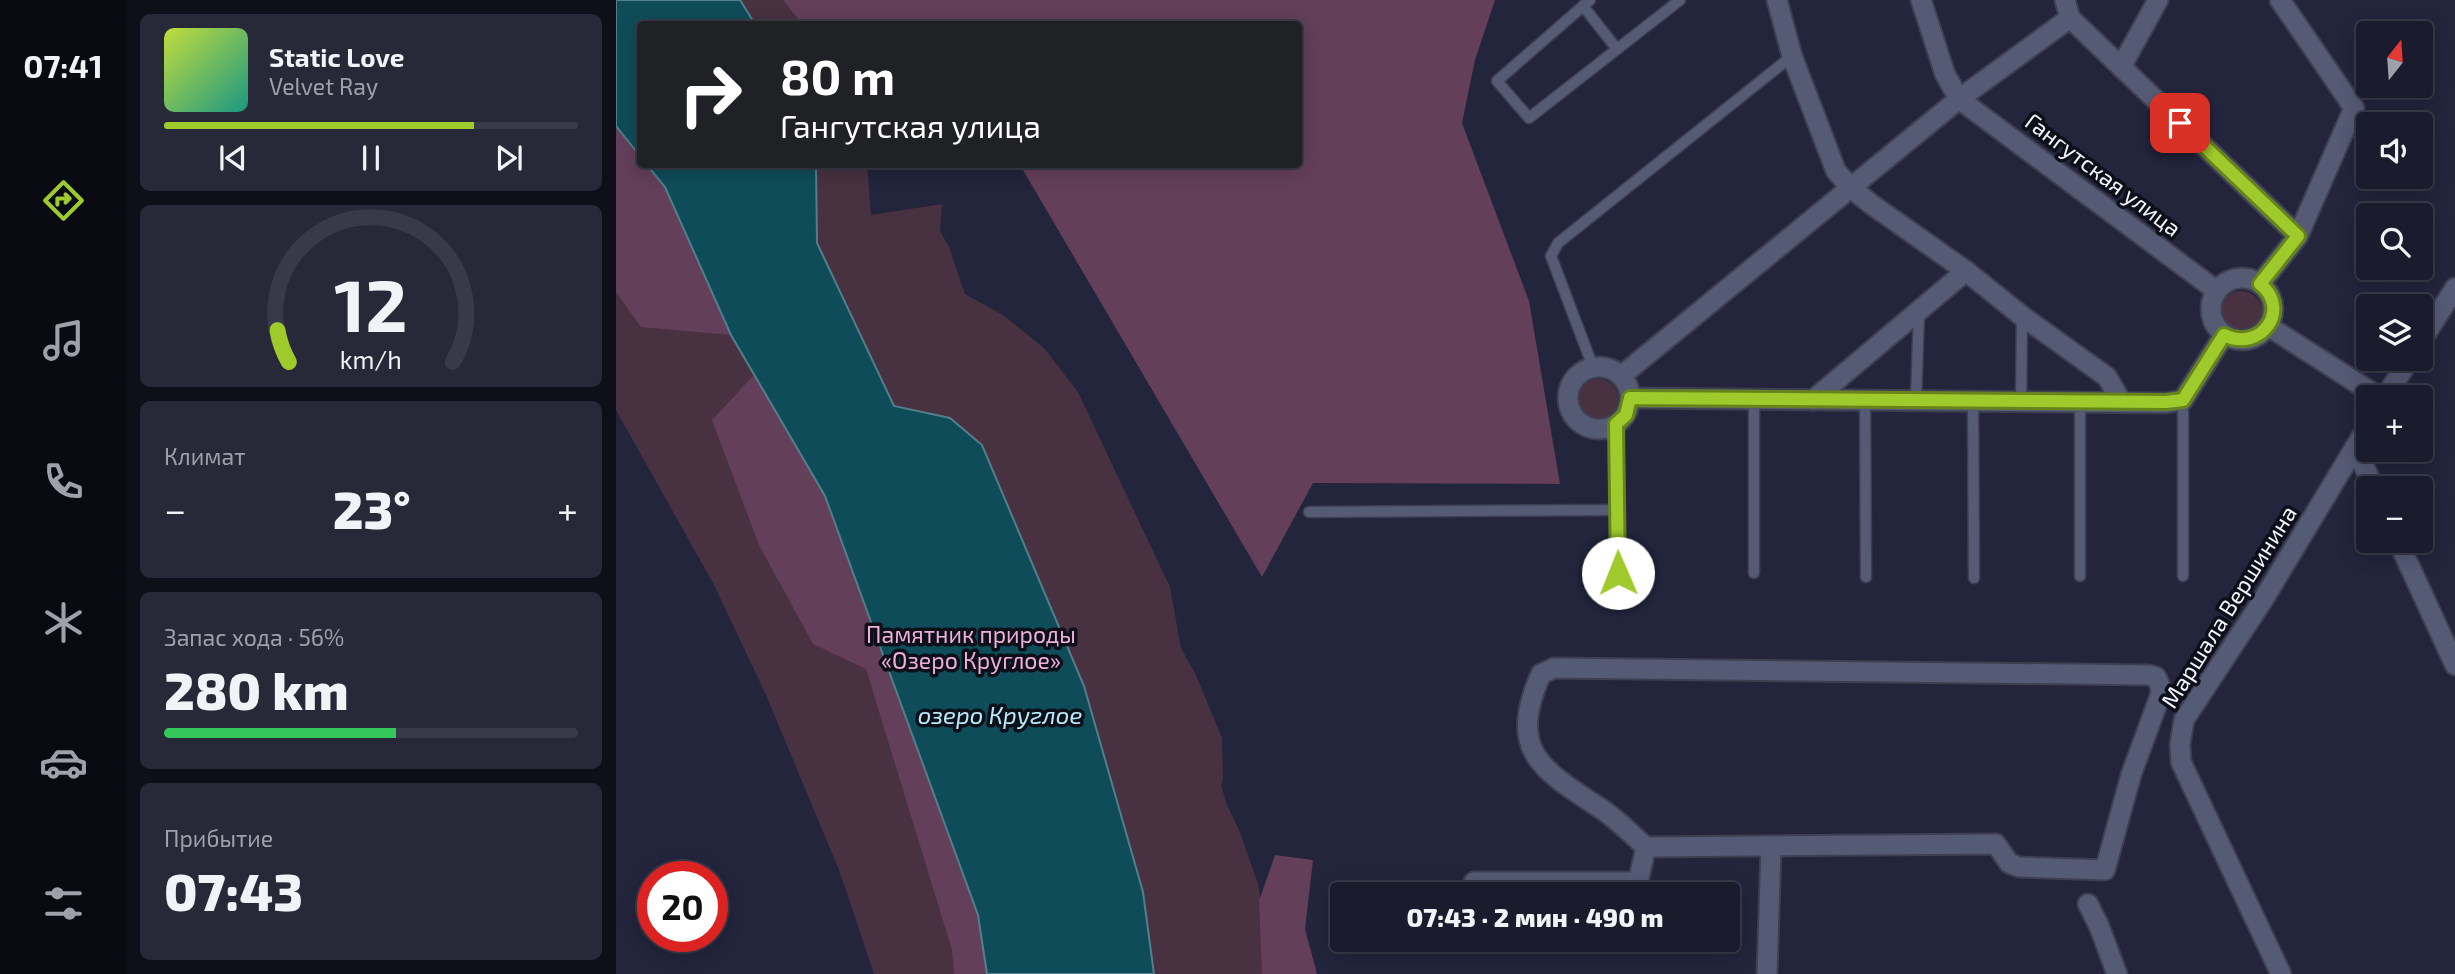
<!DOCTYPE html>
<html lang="ru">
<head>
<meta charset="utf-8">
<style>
  :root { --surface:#1a1c2d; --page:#272939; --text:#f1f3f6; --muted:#9fa1aa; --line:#383a49; --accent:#9fca2c }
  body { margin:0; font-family:"Exo 2",sans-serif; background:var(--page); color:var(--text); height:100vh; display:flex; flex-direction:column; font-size:26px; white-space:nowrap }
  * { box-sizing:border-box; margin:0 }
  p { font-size:23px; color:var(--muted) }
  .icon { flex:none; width:38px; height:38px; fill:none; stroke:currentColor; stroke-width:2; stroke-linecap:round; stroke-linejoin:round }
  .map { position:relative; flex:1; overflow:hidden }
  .drawer { display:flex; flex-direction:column; gap:14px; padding:14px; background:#0e0f19; width:490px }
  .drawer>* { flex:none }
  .hud { position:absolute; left:21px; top:21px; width:665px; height:147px; border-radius:7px; box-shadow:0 4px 18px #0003,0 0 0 2px var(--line); background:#202124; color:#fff; overflow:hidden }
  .needle { width:46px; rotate:17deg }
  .controls { position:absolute; left:1740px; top:21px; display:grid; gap:14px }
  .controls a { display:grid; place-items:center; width:77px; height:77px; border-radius:7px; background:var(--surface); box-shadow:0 4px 18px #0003,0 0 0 2px var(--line); font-size:35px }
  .speed { position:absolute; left:21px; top:861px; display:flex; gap:14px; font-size:35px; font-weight:700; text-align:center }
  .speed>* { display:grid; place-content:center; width:91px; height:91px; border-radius:50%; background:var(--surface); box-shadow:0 4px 18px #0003,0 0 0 2px var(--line); line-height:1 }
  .speed .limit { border:10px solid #d22; background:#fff; color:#111 }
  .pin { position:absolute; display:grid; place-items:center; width:60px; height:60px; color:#fff; margin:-30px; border-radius:14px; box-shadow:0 4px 10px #0006 }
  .me { position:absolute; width:77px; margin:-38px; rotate:359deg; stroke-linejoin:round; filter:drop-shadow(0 0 5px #0008) }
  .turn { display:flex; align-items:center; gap:24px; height:147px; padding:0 28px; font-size:32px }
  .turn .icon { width:91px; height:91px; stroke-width:2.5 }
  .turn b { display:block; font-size:49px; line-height:60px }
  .big { font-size:52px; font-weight:800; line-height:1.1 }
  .drawer .card { flex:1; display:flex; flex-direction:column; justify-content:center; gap:10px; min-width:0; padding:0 24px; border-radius:10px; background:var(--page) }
  .drawer .dial { align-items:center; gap:0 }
  .dial svg { height:182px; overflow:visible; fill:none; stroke:var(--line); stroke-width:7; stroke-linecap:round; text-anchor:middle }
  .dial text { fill:var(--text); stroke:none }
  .song { display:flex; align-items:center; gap:21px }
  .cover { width:84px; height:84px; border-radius:10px; background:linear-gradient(135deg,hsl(70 70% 55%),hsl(170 70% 35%)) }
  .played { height:7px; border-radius:4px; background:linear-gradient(90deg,var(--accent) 75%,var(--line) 75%) }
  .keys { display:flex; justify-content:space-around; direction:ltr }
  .heat { display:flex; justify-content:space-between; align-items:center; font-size:38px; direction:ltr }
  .charge { height:10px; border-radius:5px; background:linear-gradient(90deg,#34c759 56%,var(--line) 0) }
  .trip { position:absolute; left:714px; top:882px; width:410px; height:70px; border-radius:7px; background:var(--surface); box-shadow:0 4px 18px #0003,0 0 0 2px var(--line); font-weight:800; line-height:70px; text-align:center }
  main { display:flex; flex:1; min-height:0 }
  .tabs { display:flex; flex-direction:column; width:126px; justify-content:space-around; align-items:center; background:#0a0b12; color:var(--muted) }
  .tabs .icon { width:49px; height:49px }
  .tabs .current { color:var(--accent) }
  .tabs b { font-size:32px; color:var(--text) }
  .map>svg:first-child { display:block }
  .green { fill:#483141 }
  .forest { fill:#633f59 }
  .water { fill:#0f4c59; stroke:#537e8a; stroke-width:2 }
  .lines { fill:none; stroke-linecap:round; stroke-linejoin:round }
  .service-casing { stroke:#3e4052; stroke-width:13 }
  .minor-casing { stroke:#3e4052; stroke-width:23 }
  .service { stroke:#555a75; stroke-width:10 }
  .minor { stroke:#555a75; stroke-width:19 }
  .route-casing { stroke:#67831d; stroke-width:18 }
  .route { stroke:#9fca2c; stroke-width:12 }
  .labels { text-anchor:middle; stroke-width:7; stroke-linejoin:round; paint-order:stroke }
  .street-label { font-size:23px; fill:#f2f4fe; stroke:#0d0f19 }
  .park-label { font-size:23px; fill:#eeafdb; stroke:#0d0f19 }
  .water-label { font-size:24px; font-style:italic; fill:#b7eaf8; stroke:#0d0f19 }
</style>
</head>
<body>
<main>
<nav class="tabs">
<b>07:41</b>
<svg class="icon current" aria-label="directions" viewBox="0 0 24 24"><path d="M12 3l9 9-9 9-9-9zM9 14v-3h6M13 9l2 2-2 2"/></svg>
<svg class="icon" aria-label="music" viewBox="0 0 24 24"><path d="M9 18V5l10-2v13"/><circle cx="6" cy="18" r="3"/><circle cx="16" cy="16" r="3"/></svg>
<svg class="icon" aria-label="phone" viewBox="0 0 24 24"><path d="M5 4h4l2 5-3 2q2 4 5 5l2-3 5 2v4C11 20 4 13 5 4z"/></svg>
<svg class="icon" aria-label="climate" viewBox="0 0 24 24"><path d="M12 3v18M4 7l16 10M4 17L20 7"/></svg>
<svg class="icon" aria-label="car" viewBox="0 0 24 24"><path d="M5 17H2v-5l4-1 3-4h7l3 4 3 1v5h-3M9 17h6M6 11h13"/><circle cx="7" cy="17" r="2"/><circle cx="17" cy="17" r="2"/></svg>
<svg class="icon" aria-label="filters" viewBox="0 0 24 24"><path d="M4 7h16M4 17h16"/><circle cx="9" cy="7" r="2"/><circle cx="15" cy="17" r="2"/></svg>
</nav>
<section class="drawer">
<div class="card">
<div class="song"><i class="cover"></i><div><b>Static Love</b><p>Velvet Ray</p></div></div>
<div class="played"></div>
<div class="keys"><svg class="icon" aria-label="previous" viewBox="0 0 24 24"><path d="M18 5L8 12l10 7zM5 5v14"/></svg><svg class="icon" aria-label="pause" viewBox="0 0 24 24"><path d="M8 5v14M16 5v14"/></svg><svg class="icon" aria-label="next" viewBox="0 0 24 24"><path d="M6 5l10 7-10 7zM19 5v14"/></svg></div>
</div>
<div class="card dial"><svg viewBox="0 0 100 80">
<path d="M14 69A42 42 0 1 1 86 69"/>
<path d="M14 69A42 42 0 0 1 9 55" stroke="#9fca2c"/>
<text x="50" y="56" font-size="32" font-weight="700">12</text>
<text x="50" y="72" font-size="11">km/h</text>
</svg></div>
<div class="card"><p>Климат</p>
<div class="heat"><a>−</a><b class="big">23°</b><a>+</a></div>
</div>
<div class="card"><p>Запас хода · 56%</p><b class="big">280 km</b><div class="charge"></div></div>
<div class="card"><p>Прибытие</p><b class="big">07:43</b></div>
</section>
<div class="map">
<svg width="1839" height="974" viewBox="0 0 1839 974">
  <rect width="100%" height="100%" fill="#22253c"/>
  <!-- green -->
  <g class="green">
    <polygon points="0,0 193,0 208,24 24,24 24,164 251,165 255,215 326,204 324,231 333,247 349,294 387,315 428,348 462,392 554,587 565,648 580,675 606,738 607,779 605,785 611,805 624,832 642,884 657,974 258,974 223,870 150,695 98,585 0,410"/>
    <circle cx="1625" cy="312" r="21"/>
    <circle cx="982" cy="400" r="21"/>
  </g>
  <!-- forest -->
  <g class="forest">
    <polygon points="167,0 879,0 859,60 846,123 913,301 944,484 697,483 646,577 404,165 682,164 682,24 186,24"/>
    <polygon points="0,126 24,156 24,164 31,165 49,186 115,335 25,327 0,292"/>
    <polygon points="138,375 209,496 362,915 371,974 338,974 336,950 250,669 197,644 143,545 96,420"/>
    <polygon points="659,855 697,860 689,929 701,974 646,974 643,901"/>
  </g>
  <!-- water -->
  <g class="water">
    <polygon points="0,0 124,0 139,24 24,24 24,156 0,126"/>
    <polygon points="31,165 200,165 201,243 278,406 334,418 366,445 468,686 527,892 538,974 371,974 362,915 209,496 115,335 49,187"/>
  </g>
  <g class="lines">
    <!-- service casing -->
    <g class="service-casing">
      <g id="service">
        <polyline points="974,0 881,81 913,118 1064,0"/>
        <polyline points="967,6 1001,49"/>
        <polyline points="977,367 935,256 942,243 1176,56"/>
        <polyline points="1138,399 1138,573"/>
        <polyline points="1249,400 1250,577"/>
        <polyline points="1300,400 1303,312"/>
        <polyline points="1405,400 1406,317"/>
        <polyline points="1567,400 1567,576"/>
        <polyline points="1357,401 1358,578"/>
        <polyline points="1464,401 1464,576"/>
        <polyline points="1000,424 1002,573"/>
        <polyline points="693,512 1001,510"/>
      </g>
    </g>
    <!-- minor casing -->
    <g class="minor-casing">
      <g id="minor">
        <polyline points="1161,0 1176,56 1220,171 1235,188 1255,204 1350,271 1406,316 1491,377 1505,401"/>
        <polyline points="1305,0 1329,74 1343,99 1601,291"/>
        <polyline points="1449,0 1454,18 1682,236"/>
        <polyline points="1505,67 1542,0"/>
        <circle cx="1626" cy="309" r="31"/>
        <polyline points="1644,284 1682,236 1738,108 1664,0"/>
        <polyline points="1652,326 1763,397"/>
        <polyline points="1804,343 1839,288"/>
        <circle cx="983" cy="398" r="31"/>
        <polyline points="1005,376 1343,99 1454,18"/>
        <polyline points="1769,397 1794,359"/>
        <polyline points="1014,398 1550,403 1567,400 1608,335"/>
        <polyline points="1197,400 1350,271"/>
        <polyline points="1739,447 1758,488"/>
        <polyline points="1782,541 1839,665"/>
        <path d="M938,668L1533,675L1540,677L1545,688L1544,696L1515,775L1489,870L1403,867L1393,863L1380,844L1030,847C1015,834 1001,819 984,808C925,769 891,751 925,674Z"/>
        <polyline points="858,882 1022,882 1030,847"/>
        <polyline points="1472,904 1483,926 1501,974"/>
        <polyline points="1151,974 1155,847"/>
        <polyline points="1665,974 1565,762 1564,744 1568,720 1647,600 1752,426"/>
      </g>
    </g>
    <!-- service -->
    <use href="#service" class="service"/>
    <!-- minor -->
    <use href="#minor" class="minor"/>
  </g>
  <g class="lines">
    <!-- route casing -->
    <g class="route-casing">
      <path id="route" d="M1002,573L1000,424L1010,415L1014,398L1550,402L1567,400L1608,335C1645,353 1676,309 1644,284L1682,236L1564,123"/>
    </g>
    <!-- route -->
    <use href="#route" class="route"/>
  </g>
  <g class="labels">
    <!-- street labels -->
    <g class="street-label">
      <text transform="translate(1487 175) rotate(37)" y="8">Гангутская улица</text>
      <text transform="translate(1613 607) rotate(-58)" y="8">Маршала Вершинина</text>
    </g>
    <!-- park labels -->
    <g class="park-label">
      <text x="355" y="643">Памятник природы<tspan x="355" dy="26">«Озеро Круглое»</tspan></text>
    </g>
    <!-- water labels -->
    <g class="water-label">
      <text x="384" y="724">озеро Круглое</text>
    </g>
  </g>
</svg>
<div class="controls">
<a><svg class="needle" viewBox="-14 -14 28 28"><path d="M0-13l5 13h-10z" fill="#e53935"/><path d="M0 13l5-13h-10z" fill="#9fa1aa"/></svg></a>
<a><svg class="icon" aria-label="sound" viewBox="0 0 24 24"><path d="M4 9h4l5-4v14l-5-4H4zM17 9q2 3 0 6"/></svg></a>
<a><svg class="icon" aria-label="search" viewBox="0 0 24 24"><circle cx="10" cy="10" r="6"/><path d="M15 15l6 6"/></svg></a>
<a><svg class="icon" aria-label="layers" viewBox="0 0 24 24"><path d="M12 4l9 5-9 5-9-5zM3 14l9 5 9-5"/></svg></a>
<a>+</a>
<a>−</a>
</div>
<div class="speed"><div class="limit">20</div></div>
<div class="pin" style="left:1564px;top:123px;background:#d93025"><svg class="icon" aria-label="arrive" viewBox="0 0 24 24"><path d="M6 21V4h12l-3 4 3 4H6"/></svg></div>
<svg class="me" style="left:1002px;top:573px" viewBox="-20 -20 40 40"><circle r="19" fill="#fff"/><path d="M0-13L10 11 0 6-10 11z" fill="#9fca2c"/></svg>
<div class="trip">07:43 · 2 мин · 490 m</div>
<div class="hud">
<div class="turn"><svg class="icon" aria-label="right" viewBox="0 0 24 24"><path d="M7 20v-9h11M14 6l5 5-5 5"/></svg><div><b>80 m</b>Гангутская улица</div></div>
</div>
</div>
</main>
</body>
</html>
